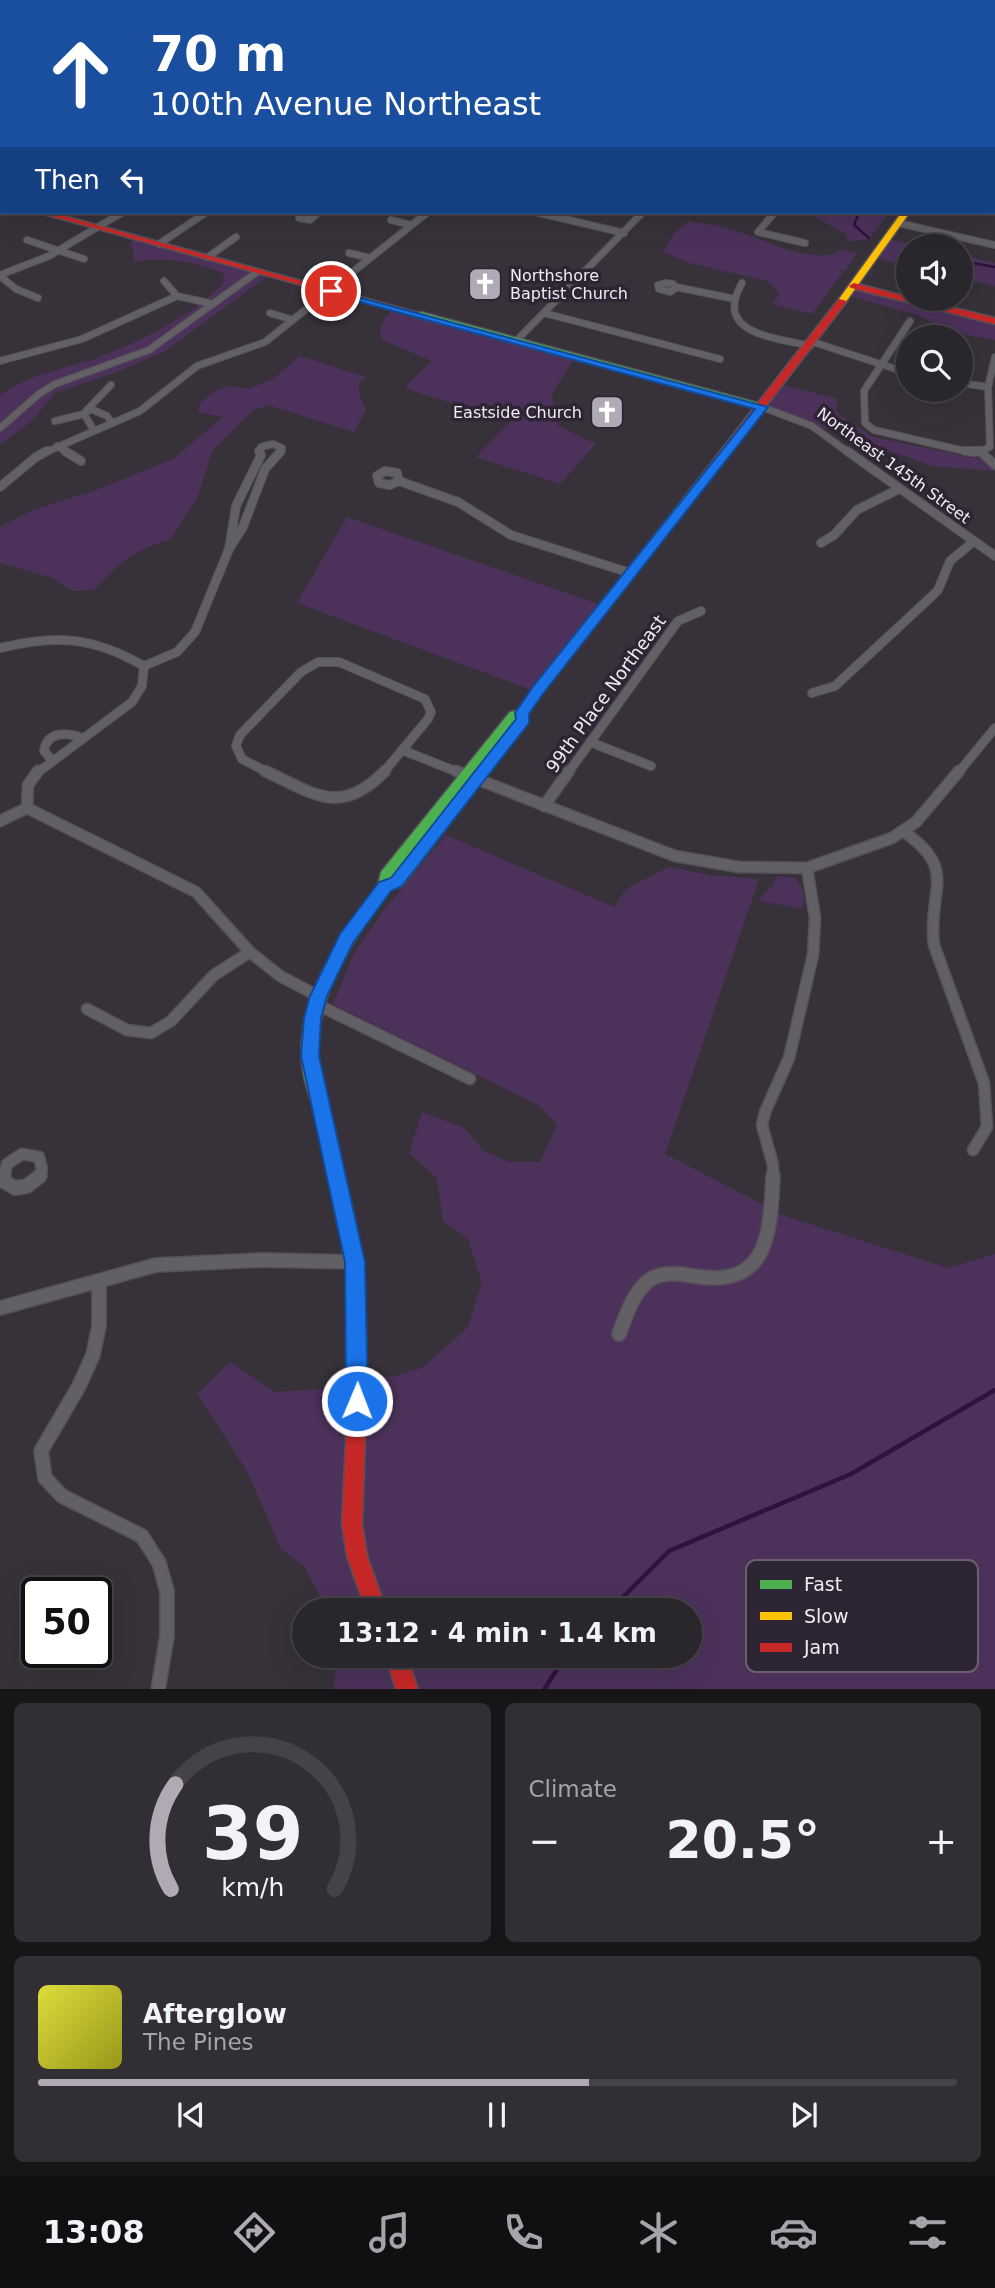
<!DOCTYPE html>
<html lang="en">
<head>
<meta charset="utf-8">
<style>
  :root { --surface:#29262c; --page:#312e34; --text:#f1f3f6; --muted:#a5a5a9; --line:#454348; --accent:#b0aab4 }
  body { margin:0; font-family:"DejaVu Sans",sans-serif; background:var(--page); color:var(--text); height:100vh; display:flex; flex-direction:column; font-size:26px; white-space:nowrap }
  * { box-sizing:border-box; margin:0 }
  p { font-size:23px; color:var(--muted) }
  .icon { flex:none; width:38px; height:38px; fill:none; stroke:currentColor; stroke-width:2; stroke-linecap:round; stroke-linejoin:round }
  .map { position:relative; height:1689px; overflow:hidden }
  .panel { display:flex; flex-direction:column; gap:14px; padding:14px; background:#171518; flex:1 }
  .panel>* { flex:none }
  .top-card { position:absolute; left:0px; top:0px; width:996px; height:214px; box-shadow:0 7px 28px #0002,0 0 0 2px var(--line); background:#1a4fa0; color:#fff; overflow:hidden }
  .buttons { position:absolute; left:896px; top:234px; display:grid; gap:14px }
  .buttons a { display:grid; place-items:center; width:77px; height:77px; border-radius:50%; background:var(--surface); box-shadow:0 7px 28px #0002,0 0 0 2px var(--line); font-size:35px }
  .speed { position:absolute; left:21px; top:1577px; display:flex; gap:14px; font-size:35px; font-weight:700; text-align:center }
  .speed>* { display:grid; place-content:center; width:91px; height:91px; border-radius:50%; background:var(--surface); box-shadow:0 7px 28px #0002,0 0 0 2px var(--line); line-height:1 }
  .speed .limit { border:4px solid #111; border-radius:10px; background:#fff; color:#111 }
  .pin { position:absolute; display:grid; place-items:center; width:60px; height:60px; color:#fff; margin:-30px; border:4px solid #fff; border-radius:50%; box-shadow:0 2px 7px #0007 }
  .me { position:absolute; width:77px; margin:-38px; rotate:1deg; stroke-linejoin:round; filter:drop-shadow(0 0 5px #0008) }
  .turn { display:flex; align-items:center; gap:24px; height:147px; padding:0 35px; font-size:32px }
  .turn .icon { width:91px; height:91px; stroke-width:2.5 }
  .turn b { display:block; font-size:49px; line-height:60px }
  .then { display:flex; align-items:center; height:66px; padding:0 35px; background:#0003; gap:14px; font-size:26px }
  .big { font-size:52px; font-weight:600; line-height:1.1 }
  .panel .widget { flex:1; display:flex; flex-direction:column; justify-content:center; gap:10px; min-width:0; padding:0 24px; border-radius:10px; background:var(--page) }
  .panel .dial { align-items:center; gap:0 }
  .dial svg { height:182px; overflow:visible; fill:none; stroke:var(--line); stroke-width:7; stroke-linecap:round; text-anchor:middle }
  .dial text { fill:var(--text); stroke:none }
  .song { display:flex; align-items:center; gap:21px }
  .cover { width:84px; height:84px; border-radius:10px; background:linear-gradient(135deg,hsl(60 70% 55%),hsl(60 70% 35%)) }
  .played { height:7px; border-radius:4px; background:linear-gradient(90deg,var(--accent) 60%,var(--line) 60%) }
  .keys { display:flex; justify-content:space-around; direction:ltr }
  .heat { display:flex; justify-content:space-between; align-items:center; font-size:38px; direction:ltr }
  .panel .tiles { flex:1; display:grid; gap:14px; grid-template-columns:1fr 1fr }
  .widget:last-child { grid-column:span 2 }
  .trip { position:absolute; left:292px; top:1598px; width:410px; height:70px; border-radius:35px; background:var(--surface); box-shadow:0 7px 28px #0002,0 0 0 2px var(--line); font-weight:600; line-height:70px; text-align:center }
  .dock { display:flex; height:112px; justify-content:space-around; align-items:center; background:#100f12; color:var(--muted) }
  .dock .icon { width:49px; height:49px }
  .dock .current { color:var(--accent) }
  .dock b { font-size:32px; color:var(--text) }
  .map>svg:first-child { display:block }
  .green { fill:#4c325b }
  .lines { fill:none; stroke-linecap:round; stroke-linejoin:round }
  .stream-far2 { stroke:#2f133d; stroke-width:2 }
  .stream-far1 { stroke:#2f133d; stroke-width:2.5 }
  .stream { stroke:#2f133d; stroke-width:4.5 }
  .street-far4-casing { stroke:#555158; stroke-width:7 }
  .street-far3-casing { stroke:#555158; stroke-width:8 }
  .street-far2-casing { stroke:#555158; stroke-width:10 }
  .street-far1-casing { stroke:#555158; stroke-width:13 }
  .street-casing { stroke:#555158; stroke-width:16 }
  .fast-casing { stroke:#555158; stroke-width:3 }
  .slow-casing { stroke:#555158; stroke-width:3 }
  .jam-casing { stroke:#555158; stroke-width:3 }
  .street-far4 { stroke:#636065; stroke-width:5 }
  .street-far3 { stroke:#636065; stroke-width:6 }
  .street-far2 { stroke:#636065; stroke-width:8 }
  .street-far1 { stroke:#636065; stroke-width:10 }
  .street { stroke:#636065; stroke-width:13 }
  .fast { fill:#4caf50; fill-rule:evenodd }
  .slow { fill:#ffc107; fill-rule:evenodd }
  .jam { fill:#c62828; fill-rule:evenodd }
  .route { fill:#1a73e8; stroke:#114b97; stroke-width:2 }
  .labels { text-anchor:middle; stroke-width:7; stroke-linejoin:round; paint-order:stroke }
  .far-poi-label { font-size:16px; fill:#f1ebf5; stroke:#2e2534; text-anchor:start }
  .far-street-label { font-size:16px; fill:#f1ebf5; stroke:#2e2534 }
  .street-label { font-size:18px; fill:#f1ebf5; stroke:#2e2534 }
  .key { fill:#2e2534; stroke:#68606e; stroke-width:2 }
  .key-label { font-size:19px; fill:#f1ebf5 }
</style>
</head>
<body>
<div class="map">
<svg width="995" height="1690" viewBox="0 0 995 1690">
  <rect width="100%" height="100%" fill="#37323a"/>
  <!-- green -->
  <g class="green">
    <polygon points="815,212 889,212 869,239 847,242 847,235 816,218"/>
    <path d="M689,221C702,224 715,224 727,228C758,236 812,268 842,250L857,254L845,271L833,268L843,272L812,314L772,304L780,293L767,281L690,263L663,252L674,233Z"/>
    <path d="M133,237L269,275L165,351L117,372L54,393L35,418L0,445V396C28,374 61,370 94,359C135,344 194,316 223,283L224,274C193,261 167,256 134,262V252L131,246Z"/>
    <polygon points="887,239 923,247 908,247 908,266 874,258"/>
    <polygon points="961,255 995,263 995,286 961,278"/>
    <polygon points="857,290 995,321 995,340 942,330 921,316 851,296"/>
    <path d="M394,308L575,357L552,394L558,426L596,444L560,484L476,457L514,418L484,413L407,389L406,386L432,361L382,340C377,325 385,318 394,308Z"/>
    <path d="M300,356L366,377L359,384V394L366,410L354,432L268,405L253,410L212,451L198,496L170,540C133,549 119,563 94,590L73,591L50,577L0,563V527L33,510L102,488L173,459L223,417L198,412L200,403L215,391L229,386L248,389L272,380Z"/>
    <polygon points="779,384 838,399 836,412 873,437 995,462 995,471 933,466 763,407"/>
    <polygon points="347,517 604,606 537,692 297,603"/>
    <polygon points="446,835 614,907 626,889 669,867 710,875 759,879 665,1154 785,1216 948,1268 995,1254 995,1689 334,1689 337,1656 690,1656 690,1610 327,1610 304,1566 281,1549 247,1471 197,1394 230,1362 275,1392 324,1389 357,1374 358,1379 395,1376 422,1368 468,1327 482,1282 468,1239 443,1221 437,1178 409,1153 422,1112 464,1128 484,1151 509,1162 540,1162 557,1125 540,1106 333,1004 354,953 385,909"/>
    <path d="M777,876L795,878C804,886 804,897 803,909L761,901L759,899L773,885Z"/>
  </g>
  <g class="lines">
    <!-- stream-far2 -->
    <g class="stream-far2">
      <polyline points="179,2 181,0"/>
      <polyline points="750,2 754,0"/>
    </g>
    <!-- stream-far1 -->
    <g class="stream-far1">
      <polyline points="859,212 854,225 869,238"/>
      <polyline points="961,261 995,267"/>
    </g>
    <!-- stream -->
    <g class="stream">
      <polyline points="610,1610 669,1551 851,1474 995,1390"/>
      <polyline points="544,1690 565,1656"/>
    </g>
    <!-- street-far4 casing -->
    <g class="street-far4-casing">
      <g id="street-far4">
        <polyline points="557,0 566,2"/>
        <polyline points="787,0 791,2"/>
        <polyline points="11,2 18,0"/>
        <polyline points="141,2 143,0"/>
        <polyline points="376,2 379,0"/>
        <polyline points="586,2 589,0"/>
        <polyline points="0,43 2,41"/>
      </g>
    </g>
    <!-- street-far3 casing -->
    <g class="street-far3-casing">
      <g id="street-far3">
        <polyline points="535,212 624,233"/>
        <polyline points="775,212 758,232 805,243"/>
        <polyline points="317,213 299,218 310,220 319,212"/>
        <polyline points="391,220 411,225"/>
        <polyline points="898,223 995,245"/>
        <polyline points="27,240 84,259"/>
        <polyline points="159,244 207,212"/>
        <polyline points="349,253 370,258"/>
        <polyline points="208,257 236,237"/>
        <polyline points="0,275 49,256 123,212"/>
        <polyline points="0,276 16,289 38,298"/>
        <polyline points="164,281 177,296 213,304"/>
        <polygon points="665,283 673,284 676,288 670,292 659,289 658,285"/>
        <path d="M742,283C713,334 773,337 810,346"/>
        <polyline points="676,287 730,298"/>
        <polyline points="270,313 293,320"/>
        <polyline points="544,313 720,359"/>
        <polyline points="910,321 864,391 865,423 874,430 973,453"/>
        <polyline points="516,341 643,212"/>
        <polyline points="813,342 908,373"/>
        <polyline points="0,361 82,339 177,296"/>
        <polyline points="961,383 988,387"/>
        <polyline points="762,407 812,426 849,453"/>
        <polyline points="86,411 111,385"/>
        <polyline points="55,421 84,414"/>
        <polyline points="0,428 39,394 55,384 149,350 257,272"/>
        <polyline points="93,429 84,414 91,409 107,416 112,423"/>
        <polyline points="57,446 68,453"/>
        <polyline points="44,453 140,411 197,366 265,342 428,212"/>
        <polyline points="260,453 261,447 273,444 282,448 280,453"/>
        <polyline points="975,453 990,447 988,387 995,357"/>
      </g>
    </g>
    <!-- street-far2 casing -->
    <g class="street-far2-casing">
      <g id="street-far2">
        <polyline points="65,451 81,461"/>
        <polyline points="847,451 995,556"/>
        <polyline points="965,451 979,451"/>
        <polyline points="980,451 995,465"/>
        <polygon points="385,471 397,473 399,481 390,485 379,483 377,476"/>
        <polyline points="399,481 458,502 511,535 630,573"/>
        <polyline points="0,487 36,457 47,451"/>
        <polyline points="821,543 834,535 857,510 899,489"/>
        <polyline points="229,549 236,506 261,455 259,451"/>
        <polyline points="229,549 243,527 265,469 281,451"/>
        <path d="M0,648C57,634 93,637 144,666L142,686L132,702L37,773"/>
        <polyline points="144,666 177,652 195,632 229,549"/>
        <polyline points="812,693 835,686 931,597 938,590 950,561 973,542"/>
        <polyline points="590,742 651,766"/>
        <polyline points="402,750 460,773"/>
        <path d="M51,759L44,751C47,731 67,732 82,738"/>
        <polyline points="269,773 242,759 236,746 240,735 301,672 318,662 339,662 425,699 431,712 428,719 383,773"/>
        <polyline points="568,773 678,621 701,611"/>
        <polyline points="958,773 995,728"/>
      </g>
    </g>
    <!-- street-far1 casing -->
    <g class="street-far1-casing">
      <g id="street-far1">
        <path d="M265,771C315,794 340,817 385,771"/>
        <polyline points="456,771 675,856 739,867 807,868 892,838 916,822 959,771"/>
        <polyline points="544,806 569,771"/>
        <polyline points="27,808 196,892 250,952 280,976 318,996"/>
        <polyline points="0,821 27,808 28,785 38,771"/>
        <path d="M903,831C960,871 927,889 934,945L984,1083L987,1127L973,1150"/>
        <polyline points="316,1004 470,1079"/>
        <polyline points="87,1009 127,1030 151,1033 171,1021 214,975 250,952"/>
        <polyline points="4,1178 7,1164 22,1154 39,1157 42,1169 39,1178"/>
        <polyline points="773,1178 773,1165 762,1125 765,1112 789,1058 813,955 815,918 807,868"/>
      </g>
    </g>
    <!-- street casing -->
    <g class="street-casing">
      <g id="street">
        <polyline points="4,1176 5,1182 15,1188 27,1186 40,1176"/>
        <polyline points="99,1281 99,1326 93,1355 79,1386 41,1451 45,1478 62,1496 142,1536 159,1563 167,1591 167,1636 158,1690"/>
        <polyline points="0,1308 156,1265 263,1260 355,1262"/>
        <path d="M619,1334C626,1316 632,1295 647,1282C659,1271 678,1273 693,1276C769,1289 770,1234 773,1176"/>
      </g>
    </g>
    <!-- fast casing -->
    <g class="fast-casing">
      <g id="fast">
        <polygon points="421,312 766,405 767,407 758,409 418,317 416,315"/>
        <path d="M522,710L527,711L528,714L527,717L519,719L393,877L390,890C354,939 316,991 318,1055C319,1071 325,1086 328,1102L326,1107L320,1109L314,1107C276,1026 332,947 378,885L381,872L510,712Z"/>
      </g>
    </g>
    <!-- slow casing -->
    <g class="slow-casing">
      <g id="slow">
        <polygon points="0,198 2,199 2,204 0,204"/>
        <polygon points="902,212 910,212 845,303 839,303 839,299"/>
        <polygon points="677,511 683,514 681,516 541,695 528,714 528,722 402,886 385,892 380,890 378,886 380,882 392,878 516,718 516,714 533,689 673,512"/>
      </g>
    </g>
    <!-- jam casing -->
    <g class="jam-casing">
      <g id="jam">
        <polygon points="0,162 2,162 0,167"/>
        <polygon points="36,212 49,212 426,315 418,317"/>
        <polygon points="854,283 908,297 908,299 919,299 995,318 995,324 851,288 849,286"/>
        <polygon points="839,299 847,301 681,516 673,516 673,512"/>
        <polygon points="320,1095 326,1097 328,1102 364,1262 367,1379 362,1524 367,1556 386,1610 366,1610 347,1556 342,1524 349,1379 346,1262 312,1102 314,1097"/>
        <polygon points="386,1656 407,1656 418,1690 396,1690"/>
      </g>
    </g>
    <!-- street-far4 -->
    <use href="#street-far4" class="street-far4"/>
    <!-- street-far3 -->
    <use href="#street-far3" class="street-far3"/>
    <!-- street-far2 -->
    <use href="#street-far2" class="street-far2"/>
    <!-- street-far1 -->
    <use href="#street-far1" class="street-far1"/>
    <!-- street -->
    <use href="#street" class="street"/>
    <!-- fast -->
    <use href="#fast" class="fast"/>
    <!-- slow -->
    <use href="#slow" class="slow"/>
    <!-- jam -->
    <use href="#jam" class="jam"/>
  </g>
  <!-- route -->
  <polygon class="route" points="327,289 768,407 542,695 529,714 529,723 402,886 391,891 353,943 327,996 321,1018 319,1056 365,1262 368,1401 364,1409 357,1412 349,1409 346,1401 345,1262 301,1056 304,1018 310,996 340,934 379,882 391,878 516,719 515,713 532,688 755,409 327,293"/>
  <!-- icons -->
  <defs>
    <g id="church-square" transform="scale(1.75)"><rect x="-9" y="-9" width="18" height="18" rx="4" fill="#b0aab4" stroke="#2e2534"/><path d="M-1.2-6h2.4v3.5h3.3v2.4h-3.3V6h-2.4V-.1h-3.3v-2.4h3.3Z" fill="#fff"/></g>
  </defs>
  <g fill-rule="evenodd">
    <use href="#church-square" x="485" y="284"/>
    <use href="#church-square" x="607" y="412"/>
  </g>
  <g class="labels">
    <!-- far-poi labels -->
    <g class="far-poi-label">
      <text x="510" y="281">Northshore<tspan x="510" dy="18">Baptist Church</tspan></text>
      <text x="582" y="418" text-anchor="end">Eastside Church</text>
    </g>
    <!-- far-street labels -->
    <g class="far-street-label">
      <text transform="translate(894 465) rotate(36)" y="6">Northeast 145th Street</text>
    </g>
    <!-- street labels -->
    <g class="street-label">
      <text transform="translate(606 694) rotate(-54)" y="6">99th Place Northeast</text>
    </g>
  </g>
  <!-- legend -->
  <rect x="746" y="1560" width="232" height="112" rx="10" class="key"/>
  <rect x="760" y="1580" width="32" height="9" fill="#4caf50"/>
  <rect x="760" y="1612" width="32" height="8" fill="#ffc107"/>
  <rect x="760" y="1643" width="32" height="9" fill="#c62828"/>
  <g class="key-label">
    <text x="804" y="1591">Fast</text>
    <text x="804" y="1623">Slow</text>
    <text x="804" y="1654">Jam</text>
  </g>
</svg>
<div class="buttons">
<a><svg class="icon" aria-label="sound" viewBox="0 0 24 24"><path d="M4 9h4l5-4v14l-5-4H4zM17 9q2 3 0 6"/></svg></a>
<a><svg class="icon" aria-label="search" viewBox="0 0 24 24"><circle cx="10" cy="10" r="6"/><path d="M15 15l6 6"/></svg></a>
</div>
<div class="speed"><div class="limit">50</div></div>
<div class="pin" style="left:331px;top:291px;background:#d93025"><svg class="icon" aria-label="arrive" viewBox="0 0 24 24"><path d="M6 21V4h12l-3 4 3 4H6"/></svg></div>
<svg class="me" style="left:357px;top:1401px" viewBox="-20 -20 40 40"><circle r="17" fill="#1a73e8" stroke="#fff" stroke-width="3"/><path d="M0-11L8 9 0 5-8 9z" fill="#fff"/></svg>
<div class="trip">13:12 · 4 min · 1.4 km</div>
<div class="top-card">
<div class="turn"><svg class="icon" aria-label="ahead" viewBox="0 0 24 24"><path d="M12 20V5M6 11l6-6 6 6"/></svg><div><b>70 m</b>100th Avenue Northeast</div></div>
<div class="then">Then<svg class="icon" aria-label="left" viewBox="0 0 24 24"><path d="M17 20v-9H6M10 6l-5 5 5 5"/></svg></div>
</div>
</div>
<section class="panel">
<div class="tiles">
<div class="widget dial"><svg viewBox="0 0 100 80">
<path d="M14 69A42 42 0 1 1 86 69"/>
<path d="M14 69A42 42 0 0 1 16 23" stroke="#b0aab4"/>
<text x="50" y="56" font-size="32" font-weight="700">39</text>
<text x="50" y="72" font-size="11">km/h</text>
</svg></div>
<div class="widget"><p>Climate</p>
<div class="heat"><a>−</a><b class="big">20.5°</b><a>+</a></div>
</div>
<div class="widget">
<div class="song"><i class="cover"></i><div><b>Afterglow</b><p>The Pines</p></div></div>
<div class="played"></div>
<div class="keys"><svg class="icon" aria-label="previous" viewBox="0 0 24 24"><path d="M18 5L8 12l10 7zM5 5v14"/></svg><svg class="icon" aria-label="pause" viewBox="0 0 24 24"><path d="M8 5v14M16 5v14"/></svg><svg class="icon" aria-label="next" viewBox="0 0 24 24"><path d="M6 5l10 7-10 7zM19 5v14"/></svg></div>
</div>
</div>
</section>
<nav class="dock">
<b>13:08</b>
<svg class="icon current" aria-label="directions" viewBox="0 0 24 24"><path d="M12 3l9 9-9 9-9-9zM9 14v-3h6M13 9l2 2-2 2"/></svg>
<svg class="icon" aria-label="music" viewBox="0 0 24 24"><path d="M9 18V5l10-2v13"/><circle cx="6" cy="18" r="3"/><circle cx="16" cy="16" r="3"/></svg>
<svg class="icon" aria-label="phone" viewBox="0 0 24 24"><path d="M5 4h4l2 5-3 2q2 4 5 5l2-3 5 2v4C11 20 4 13 5 4z"/></svg>
<svg class="icon" aria-label="climate" viewBox="0 0 24 24"><path d="M12 3v18M4 7l16 10M4 17L20 7"/></svg>
<svg class="icon" aria-label="car" viewBox="0 0 24 24"><path d="M5 17H2v-5l4-1 3-4h7l3 4 3 1v5h-3M9 17h6M6 11h13"/><circle cx="7" cy="17" r="2"/><circle cx="17" cy="17" r="2"/></svg>
<svg class="icon" aria-label="filters" viewBox="0 0 24 24"><path d="M4 7h16M4 17h16"/><circle cx="9" cy="7" r="2"/><circle cx="15" cy="17" r="2"/></svg>
</nav>
</body>
</html>
